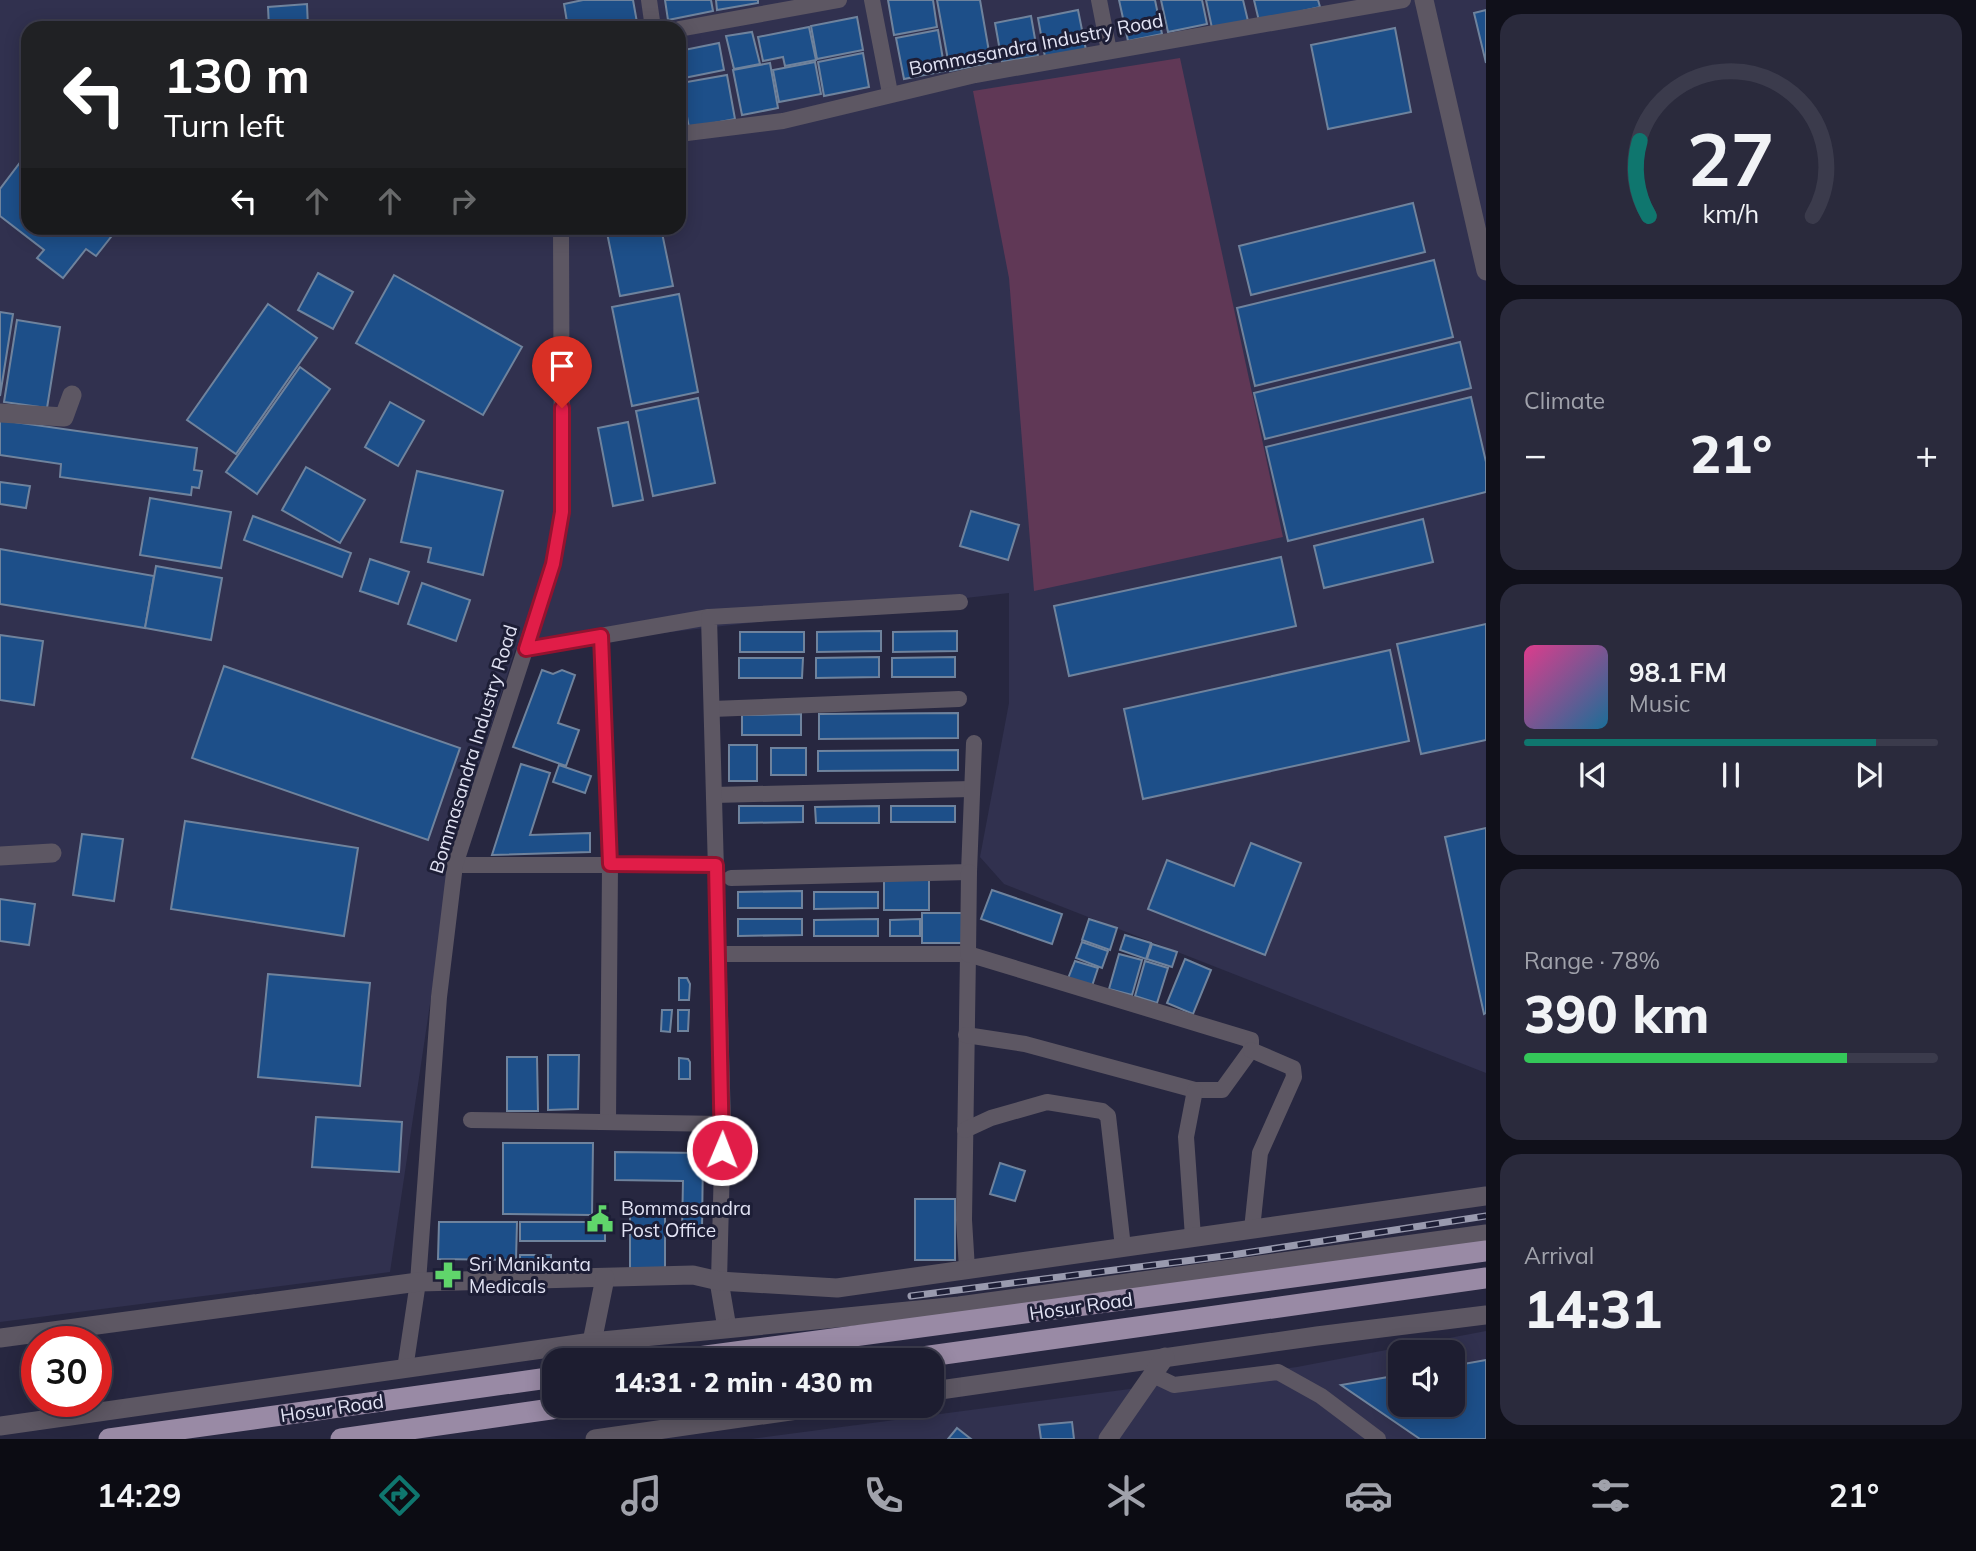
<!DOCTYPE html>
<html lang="en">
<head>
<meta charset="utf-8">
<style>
  :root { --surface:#1d1d30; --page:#2a2a3c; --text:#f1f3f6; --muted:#a0a2ab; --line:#3b3b4c; --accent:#0f766e }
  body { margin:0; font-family:Mulish,sans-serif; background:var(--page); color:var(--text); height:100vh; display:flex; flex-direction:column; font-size:26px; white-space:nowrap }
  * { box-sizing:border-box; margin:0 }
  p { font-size:23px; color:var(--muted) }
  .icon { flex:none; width:38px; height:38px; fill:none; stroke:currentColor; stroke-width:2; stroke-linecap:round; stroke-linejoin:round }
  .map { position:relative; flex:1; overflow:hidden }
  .details { display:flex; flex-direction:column; gap:14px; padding:14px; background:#10101a; width:490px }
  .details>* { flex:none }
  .hud { position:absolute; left:21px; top:21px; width:665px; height:214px; border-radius:21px; box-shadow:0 4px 18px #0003,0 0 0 2px var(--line); background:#202124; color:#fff; overflow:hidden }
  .fabs { position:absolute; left:1388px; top:1340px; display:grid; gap:14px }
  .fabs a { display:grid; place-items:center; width:77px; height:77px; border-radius:14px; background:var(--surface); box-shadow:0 4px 18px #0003,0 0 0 2px var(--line); font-size:35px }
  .speed { position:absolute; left:21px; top:1326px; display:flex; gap:14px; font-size:35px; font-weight:700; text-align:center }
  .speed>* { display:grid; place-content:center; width:91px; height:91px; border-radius:50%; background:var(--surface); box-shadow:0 4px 18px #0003,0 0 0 2px var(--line); line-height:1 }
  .speed .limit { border:10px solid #d22; background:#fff; color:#111 }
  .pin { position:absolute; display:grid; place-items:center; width:60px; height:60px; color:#fff; margin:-72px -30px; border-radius:50% 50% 50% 0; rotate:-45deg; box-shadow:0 0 7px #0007 }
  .pin .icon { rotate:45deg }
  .me { position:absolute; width:77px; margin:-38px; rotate:1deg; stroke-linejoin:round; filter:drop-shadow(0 0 5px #0008) }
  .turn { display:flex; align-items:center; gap:24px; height:147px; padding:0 28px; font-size:32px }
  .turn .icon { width:91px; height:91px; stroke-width:2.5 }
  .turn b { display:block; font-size:49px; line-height:60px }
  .lanes { display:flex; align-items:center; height:66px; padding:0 28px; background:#0003; justify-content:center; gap:35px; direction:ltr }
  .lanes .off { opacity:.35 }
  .big { font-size:52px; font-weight:800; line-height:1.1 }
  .details .card { flex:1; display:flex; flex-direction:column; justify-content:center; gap:10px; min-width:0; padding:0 24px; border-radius:21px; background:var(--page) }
  .details .dial { align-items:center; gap:0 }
  .dial svg { height:182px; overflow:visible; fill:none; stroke:var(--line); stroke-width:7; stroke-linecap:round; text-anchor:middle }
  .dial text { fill:var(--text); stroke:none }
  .song { display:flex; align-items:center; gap:21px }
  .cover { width:84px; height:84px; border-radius:10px; background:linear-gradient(135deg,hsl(330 70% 55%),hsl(200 70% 35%)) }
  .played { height:7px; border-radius:4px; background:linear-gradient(90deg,var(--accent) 85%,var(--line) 85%) }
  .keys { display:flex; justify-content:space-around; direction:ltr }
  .heat { display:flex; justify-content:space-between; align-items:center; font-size:38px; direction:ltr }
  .charge { height:10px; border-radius:5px; background:linear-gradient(90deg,#34c759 78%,var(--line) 0) }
  .trip { position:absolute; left:542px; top:1348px; width:402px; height:70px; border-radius:21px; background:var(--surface); box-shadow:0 4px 18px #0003,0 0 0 2px var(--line); font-weight:800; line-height:70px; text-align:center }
  .tab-bar { display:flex; height:112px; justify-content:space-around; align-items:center; background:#0c0c13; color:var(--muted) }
  .tab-bar .icon { width:49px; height:49px }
  .tab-bar .on { color:var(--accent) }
  .tab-bar b { font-size:32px; color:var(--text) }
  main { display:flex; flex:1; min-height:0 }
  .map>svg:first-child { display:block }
  .built { fill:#31314f; fill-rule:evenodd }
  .green { fill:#603856 }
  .building { fill:#1d4f89; stroke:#6f839d; stroke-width:2 }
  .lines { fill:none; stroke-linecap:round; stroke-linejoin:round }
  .minor { stroke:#5d5763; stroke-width:16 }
  .tertiary { stroke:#5d5763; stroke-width:19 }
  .trunk { stroke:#998aa5; stroke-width:21 }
  .rail-casing { stroke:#999aae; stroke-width:7 }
  .rail { stroke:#1d1e36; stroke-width:4.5; stroke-dasharray:13; stroke-linecap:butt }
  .route-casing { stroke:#92132f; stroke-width:18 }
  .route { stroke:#e11d48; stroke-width:12 }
  .labels { text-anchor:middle; stroke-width:6; stroke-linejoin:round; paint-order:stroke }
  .street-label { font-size:19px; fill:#e2e3f4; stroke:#1d1e36 }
  .poi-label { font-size:19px; fill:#e2e3f4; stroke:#1d1e36; text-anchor:start }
</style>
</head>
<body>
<main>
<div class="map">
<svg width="1486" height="1439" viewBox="0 0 1486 1439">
  <rect width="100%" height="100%" fill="#272740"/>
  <!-- built -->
  <g class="built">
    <path d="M0,0H1486V1073L1004,884L980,857L1009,703V593L515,650L453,850L390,1272L0,1322ZM28,28H679V228H28Z"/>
    <path d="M1486,1331V1439H751L1297,1367ZM1400,1353H1452V1405H1400Z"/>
  </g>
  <!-- green -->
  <polygon class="green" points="1180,58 1283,537 1034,591 1009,278 973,91"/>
  <!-- building -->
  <g class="building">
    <polygon points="583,0 633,0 638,28 568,28 564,4"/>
    <polygon points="665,0 711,0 713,11 668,20"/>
    <polygon points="716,0 758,0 758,3 717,10"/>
    <polygon points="888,0 933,0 937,27 894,35"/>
    <polygon points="937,0 980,0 991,63 950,71"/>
    <polygon points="1119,0 1155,0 1162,34 1128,41"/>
    <polygon points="1161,0 1202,0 1207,24 1168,32"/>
    <polygon points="1206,0 1243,0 1248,21 1212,28"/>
    <polygon points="1254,0 1318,0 1320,7 1259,21"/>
    <polygon points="307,4 308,28 269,28 268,7"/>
    <polygon points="1078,10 1086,50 1045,57 1038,18"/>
    <polygon points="1486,10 1486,63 1474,13"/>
    <polygon points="1031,16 1038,56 1002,62 995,23"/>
    <polygon points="857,17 863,50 817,59 811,26"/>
    <polygon points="809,27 816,60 785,66 783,57 763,61 758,37"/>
    <polygon points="1395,28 1411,112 1328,129 1311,45"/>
    <polygon points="938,30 945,71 904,79 896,38"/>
    <polygon points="752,32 760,64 734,69 726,36"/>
    <polygon points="719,43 724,70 679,79 679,51"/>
    <polygon points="863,53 869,87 824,96 818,62"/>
    <polygon points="815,62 821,94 779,102 773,70"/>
    <polygon points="770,63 778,108 742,115 733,70"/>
    <polygon points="727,75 735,119 689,128 681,83"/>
    <polygon points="28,152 28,228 118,228 96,256 86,249 63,278 37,258 44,250 0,216 0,189"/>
    <polygon points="1413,203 1425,252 1251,295 1239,246"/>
    <polygon points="606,228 661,228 673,286 620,296"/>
    <polygon points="1434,260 1453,337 1255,386 1237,308"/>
    <polygon points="318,273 353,292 333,329 298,310"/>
    <polygon points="394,275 522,347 483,415 356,343"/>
    <polygon points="679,294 698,392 632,406 612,307"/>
    <polygon points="268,304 317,338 236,454 187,420"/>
    <polygon points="0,312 13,314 0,396"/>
    <polygon points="17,320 60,327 47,408 4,402"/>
    <polygon points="1460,342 1471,388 1265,439 1254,393"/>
    <polygon points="300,367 330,389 257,494 226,472"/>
    <polygon points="1471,397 1486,462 1486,492 1288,541 1266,447"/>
    <polygon points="698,398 715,483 653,496 636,411"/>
    <polygon points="390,402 424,421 398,466 365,447"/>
    <polygon points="0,420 197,448 194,470 202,471 199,488 192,487 191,495 60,477 61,464 0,455"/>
    <polygon points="628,422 643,500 613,506 598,428"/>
    <polygon points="306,467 365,500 340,543 282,510"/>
    <polygon points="417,471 503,491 483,575 428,562 431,548 401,542"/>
    <polygon points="0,482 30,486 26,508 0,504"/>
    <polygon points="150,498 231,512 221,568 140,555"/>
    <polygon points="971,511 1019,525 1008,560 960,546"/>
    <polygon points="253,516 351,553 342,577 244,540"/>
    <polygon points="1423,519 1433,562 1324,588 1314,546"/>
    <polygon points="0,549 154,576 145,628 0,604"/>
    <polygon points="1281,557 1296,626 1069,676 1054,606"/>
    <polygon points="370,559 409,572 398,604 360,591"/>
    <polygon points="156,566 222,578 211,640 145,628"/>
    <polygon points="422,583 470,600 456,641 408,624"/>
    <polygon points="1486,624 1486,740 1421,754 1397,644"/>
    <polygon points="881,631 881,651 817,652 817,632"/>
    <polygon points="957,631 957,651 893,652 893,632"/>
    <rect x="740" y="632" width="64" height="20"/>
    <polygon points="0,635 43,641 34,705 0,700"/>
    <polygon points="1390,650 1409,741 1143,799 1124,709"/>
    <polygon points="879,657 879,677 816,678 816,658"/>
    <polygon points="955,657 955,677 892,677 892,658"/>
    <polygon points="739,658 803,658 802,678 739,678"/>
    <polygon points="224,666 460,748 428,840 192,758"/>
    <polygon points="542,670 553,674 562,670 575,675 558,723 579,730 566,766 513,747"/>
    <polygon points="958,713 958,738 819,739 819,714"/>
    <polygon points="801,714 801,735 742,735 742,715"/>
    <rect x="729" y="745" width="28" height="36"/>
    <rect x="771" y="748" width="35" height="27"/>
    <polygon points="958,750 958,770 818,771 818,751"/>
    <polygon points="521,764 550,773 530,835 590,833 590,852 492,855"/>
    <polygon points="559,765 591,776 585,793 553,782"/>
    <polygon points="739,806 803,806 803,822 739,823"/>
    <polygon points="879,806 879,823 816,823 815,807"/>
    <rect x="891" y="806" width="64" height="16"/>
    <polygon points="185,821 358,848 344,936 171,909"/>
    <polygon points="1486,828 1486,1013 1484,1014 1445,837"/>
    <polygon points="82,834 123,839 114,901 73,895"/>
    <polygon points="1251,843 1301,863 1265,955 1148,909 1167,860 1234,886"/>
    <polygon points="929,879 929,910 884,910 884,880"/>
    <polygon points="992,890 1062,914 1052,944 981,919"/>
    <polygon points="802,891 802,908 738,908 738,892"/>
    <polygon points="814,892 878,892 878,908 814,909"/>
    <polygon points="0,899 35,904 29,945 0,941"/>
    <rect x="922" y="913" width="41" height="30"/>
    <polygon points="738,919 802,919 802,935 738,936"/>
    <polygon points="878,919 878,936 814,936 814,920"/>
    <polygon points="920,919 920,936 890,936 890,920"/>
    <polygon points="1089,919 1117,928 1110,950 1082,940"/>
    <polygon points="1125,935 1151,943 1146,959 1120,950"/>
    <polygon points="1082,942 1108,951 1102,968 1076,958"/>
    <polygon points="1152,944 1177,952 1172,967 1147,959"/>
    <polygon points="1119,954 1142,960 1132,995 1109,989"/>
    <polygon points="1185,959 1211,970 1193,1014 1167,1003"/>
    <polygon points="1075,961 1098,968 1091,989 1067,981"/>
    <polygon points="1145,961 1168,968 1157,1003 1135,996"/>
    <polygon points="268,974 370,983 360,1086 258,1077"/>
    <polygon points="679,978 687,978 690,984 689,1000 679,1000"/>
    <polygon points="662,1010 672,1010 670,1032 661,1031"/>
    <polygon points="678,1010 689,1010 688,1031 678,1031"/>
    <polygon points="548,1055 579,1055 578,1109 548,1110"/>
    <polygon points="507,1057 537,1057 538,1111 507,1111"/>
    <polygon points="679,1058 688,1059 690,1062 690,1079 679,1079"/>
    <polygon points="316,1117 402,1122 399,1172 312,1167"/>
    <polygon points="503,1143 593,1143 592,1215 503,1214"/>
    <polygon points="615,1152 703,1153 702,1230 682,1230 683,1181 615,1180"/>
    <polygon points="1000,1163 1025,1171 1015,1201 990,1194"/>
    <rect x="915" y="1199" width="40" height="61"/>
    <rect x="630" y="1209" width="35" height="60"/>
    <polygon points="439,1222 517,1222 516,1260 438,1259"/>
    <rect x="520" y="1222" width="85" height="19"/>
    <rect x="520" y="1255" width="31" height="21"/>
    <polygon points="1486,1360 1486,1439 1420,1439 1341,1385 1400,1375 1400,1405 1452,1405 1452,1366"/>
    <polygon points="1072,1422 1074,1439 1041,1439 1039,1425"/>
    <polygon points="957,1428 971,1439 948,1439"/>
  </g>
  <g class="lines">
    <!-- minor -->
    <g class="minor">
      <polyline points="649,0 653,28"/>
      <polyline points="872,0 890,93"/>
      <polyline points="1099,0 1109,51"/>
      <polyline points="679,29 839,0"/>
      <polyline points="679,134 783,121 975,75 1403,0"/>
      <polyline points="601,636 610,865 608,1122"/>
      <polyline points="526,649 709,617"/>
      <polyline points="712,709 959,699"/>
      <polyline points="714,795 971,789"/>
      <polyline points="455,865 716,865"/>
      <polyline points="731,878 969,872 974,743"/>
      <polyline points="720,954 968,954 964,1220 967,1269"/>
      <polyline points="966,1035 1025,1044 1195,1090 1222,1090 1251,1050 1251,1040 968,954 969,872"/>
      <polyline points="1251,1050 1293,1068 1294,1077 1260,1153 1252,1229"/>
      <polyline points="471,1120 723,1124"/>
      <polyline points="965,1130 991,1118 1047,1102 1102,1111 1108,1116 1123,1247"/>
      <polyline points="1193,1237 1186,1137 1195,1090"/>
      <polyline points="719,1281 723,1124 709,617 960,602"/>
      <polyline points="405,1369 418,1282 439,997 455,865 553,564 562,512 561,228"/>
      <polyline points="1153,1375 1174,1385 1278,1372 1321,1396 1378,1439"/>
    </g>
    <!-- tertiary -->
    <g class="tertiary">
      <polyline points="1424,0 1486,271"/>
      <polyline points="0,413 64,417 72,395"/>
      <polyline points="0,856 52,853"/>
      <polyline points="719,1281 727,1328"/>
      <polyline points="0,1338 418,1282 693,1275 719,1281 837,1288 1486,1196"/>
      <polyline points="592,1342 605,1278"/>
      <polyline points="933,1391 1317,1336 1486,1315"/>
      <polyline points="0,1426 592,1342 959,1306 1486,1234"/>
      <polyline points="595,1439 832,1405"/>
      <polyline points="1108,1439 1165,1357"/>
    </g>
    <!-- trunk -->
    <g class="trunk">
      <polyline points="676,1360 1486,1251"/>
      <polyline points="901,1360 1486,1278"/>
      <polyline points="109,1439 555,1377"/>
      <polyline points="341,1439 579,1405"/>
    </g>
    <!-- rail casing -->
    <g class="rail-casing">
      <polyline id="rail" points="911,1296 1232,1255 1486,1216"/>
    </g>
    <!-- rail -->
    <use href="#rail" class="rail"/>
  </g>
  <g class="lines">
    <!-- route casing -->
    <g class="route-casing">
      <polyline id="route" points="562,408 562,512 553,564 526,649 601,636 610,864 716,865 722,1150"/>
    </g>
    <!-- route -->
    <use href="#route" class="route"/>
  </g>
  <!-- icons -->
  <defs>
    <g id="civic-bare" transform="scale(2.1)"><path d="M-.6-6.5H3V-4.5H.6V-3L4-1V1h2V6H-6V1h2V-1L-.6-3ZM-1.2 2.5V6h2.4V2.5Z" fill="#60d56b" stroke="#1d1e36" stroke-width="2.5" paint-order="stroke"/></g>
    <g id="pharmacy-bare" transform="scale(2.1)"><path d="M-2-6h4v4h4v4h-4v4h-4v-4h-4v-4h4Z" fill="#60d56b" stroke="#1d1e36" stroke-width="2.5" paint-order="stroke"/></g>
  </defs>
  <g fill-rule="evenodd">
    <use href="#civic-bare" x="600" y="1219"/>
    <use href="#pharmacy-bare" x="448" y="1275"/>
  </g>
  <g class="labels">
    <!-- street labels -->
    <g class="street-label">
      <text transform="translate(1036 44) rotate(-11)" y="7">Bommasandra Industry Road</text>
      <text transform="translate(473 749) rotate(-73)" y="7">Bommasandra Industry Road</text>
      <text transform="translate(1081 1306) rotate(-8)" y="7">Hosur Road</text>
      <text transform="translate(332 1408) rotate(-8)" y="7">Hosur Road</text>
    </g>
    <!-- poi labels -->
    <g class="poi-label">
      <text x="621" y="1215">Bommasandra<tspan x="621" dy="22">Post Office</tspan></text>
      <text x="469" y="1271">Sri Manikanta<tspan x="469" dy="22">Medicals</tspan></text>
    </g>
  </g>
</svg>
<div class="fabs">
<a><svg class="icon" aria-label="sound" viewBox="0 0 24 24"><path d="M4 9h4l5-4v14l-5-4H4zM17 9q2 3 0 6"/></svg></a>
</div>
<div class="speed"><div class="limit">30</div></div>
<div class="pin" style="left:562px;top:408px;background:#d93025"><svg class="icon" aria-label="arrive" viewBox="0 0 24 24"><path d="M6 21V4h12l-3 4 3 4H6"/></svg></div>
<svg class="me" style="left:722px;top:1150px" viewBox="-20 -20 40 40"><circle r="17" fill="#e11d48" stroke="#fff" stroke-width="3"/><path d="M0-11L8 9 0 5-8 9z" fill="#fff"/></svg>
<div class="trip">14:31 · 2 min · 430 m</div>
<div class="hud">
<div class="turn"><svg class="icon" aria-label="left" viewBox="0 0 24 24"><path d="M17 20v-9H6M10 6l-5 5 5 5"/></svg><div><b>130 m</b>Turn left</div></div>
<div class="lanes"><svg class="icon" aria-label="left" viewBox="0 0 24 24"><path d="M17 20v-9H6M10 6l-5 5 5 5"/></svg><svg class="icon off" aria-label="ahead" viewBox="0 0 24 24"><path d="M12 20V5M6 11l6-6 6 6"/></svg><svg class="icon off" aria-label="ahead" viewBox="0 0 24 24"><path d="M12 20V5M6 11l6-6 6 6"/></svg><svg class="icon off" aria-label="right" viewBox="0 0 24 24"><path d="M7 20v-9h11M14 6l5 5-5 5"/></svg></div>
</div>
</div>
<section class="details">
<div class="card dial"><svg viewBox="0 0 100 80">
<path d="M14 69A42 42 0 1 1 86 69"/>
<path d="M14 69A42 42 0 0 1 10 36" stroke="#0f766e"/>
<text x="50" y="56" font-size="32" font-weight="700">27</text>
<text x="50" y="72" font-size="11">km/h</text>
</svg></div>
<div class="card"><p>Climate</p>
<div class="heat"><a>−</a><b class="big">21°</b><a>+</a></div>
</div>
<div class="card">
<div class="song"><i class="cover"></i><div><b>98.1 FM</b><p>Music</p></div></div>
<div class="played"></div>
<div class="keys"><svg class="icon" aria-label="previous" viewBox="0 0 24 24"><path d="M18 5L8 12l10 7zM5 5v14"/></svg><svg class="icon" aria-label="pause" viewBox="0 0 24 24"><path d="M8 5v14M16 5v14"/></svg><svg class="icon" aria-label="next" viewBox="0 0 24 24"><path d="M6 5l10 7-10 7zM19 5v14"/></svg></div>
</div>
<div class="card"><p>Range · 78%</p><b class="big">390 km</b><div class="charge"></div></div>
<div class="card"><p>Arrival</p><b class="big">14:31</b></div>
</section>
</main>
<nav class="tab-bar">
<b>14:29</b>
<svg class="icon on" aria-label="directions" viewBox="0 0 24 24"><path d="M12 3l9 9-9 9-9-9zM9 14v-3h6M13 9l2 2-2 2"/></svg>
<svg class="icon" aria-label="music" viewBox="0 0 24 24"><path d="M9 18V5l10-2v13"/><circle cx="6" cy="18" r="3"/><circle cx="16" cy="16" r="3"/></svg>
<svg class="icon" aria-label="phone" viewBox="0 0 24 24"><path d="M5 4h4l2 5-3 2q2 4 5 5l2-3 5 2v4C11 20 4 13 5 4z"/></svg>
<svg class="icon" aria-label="climate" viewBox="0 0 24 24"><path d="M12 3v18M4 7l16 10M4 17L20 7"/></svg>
<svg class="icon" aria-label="car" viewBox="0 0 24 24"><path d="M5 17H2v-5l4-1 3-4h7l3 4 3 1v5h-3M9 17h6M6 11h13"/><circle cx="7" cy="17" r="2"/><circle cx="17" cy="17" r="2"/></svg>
<svg class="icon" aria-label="filters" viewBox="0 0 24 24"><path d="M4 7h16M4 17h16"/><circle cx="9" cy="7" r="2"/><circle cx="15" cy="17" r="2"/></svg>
<b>21°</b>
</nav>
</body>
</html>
